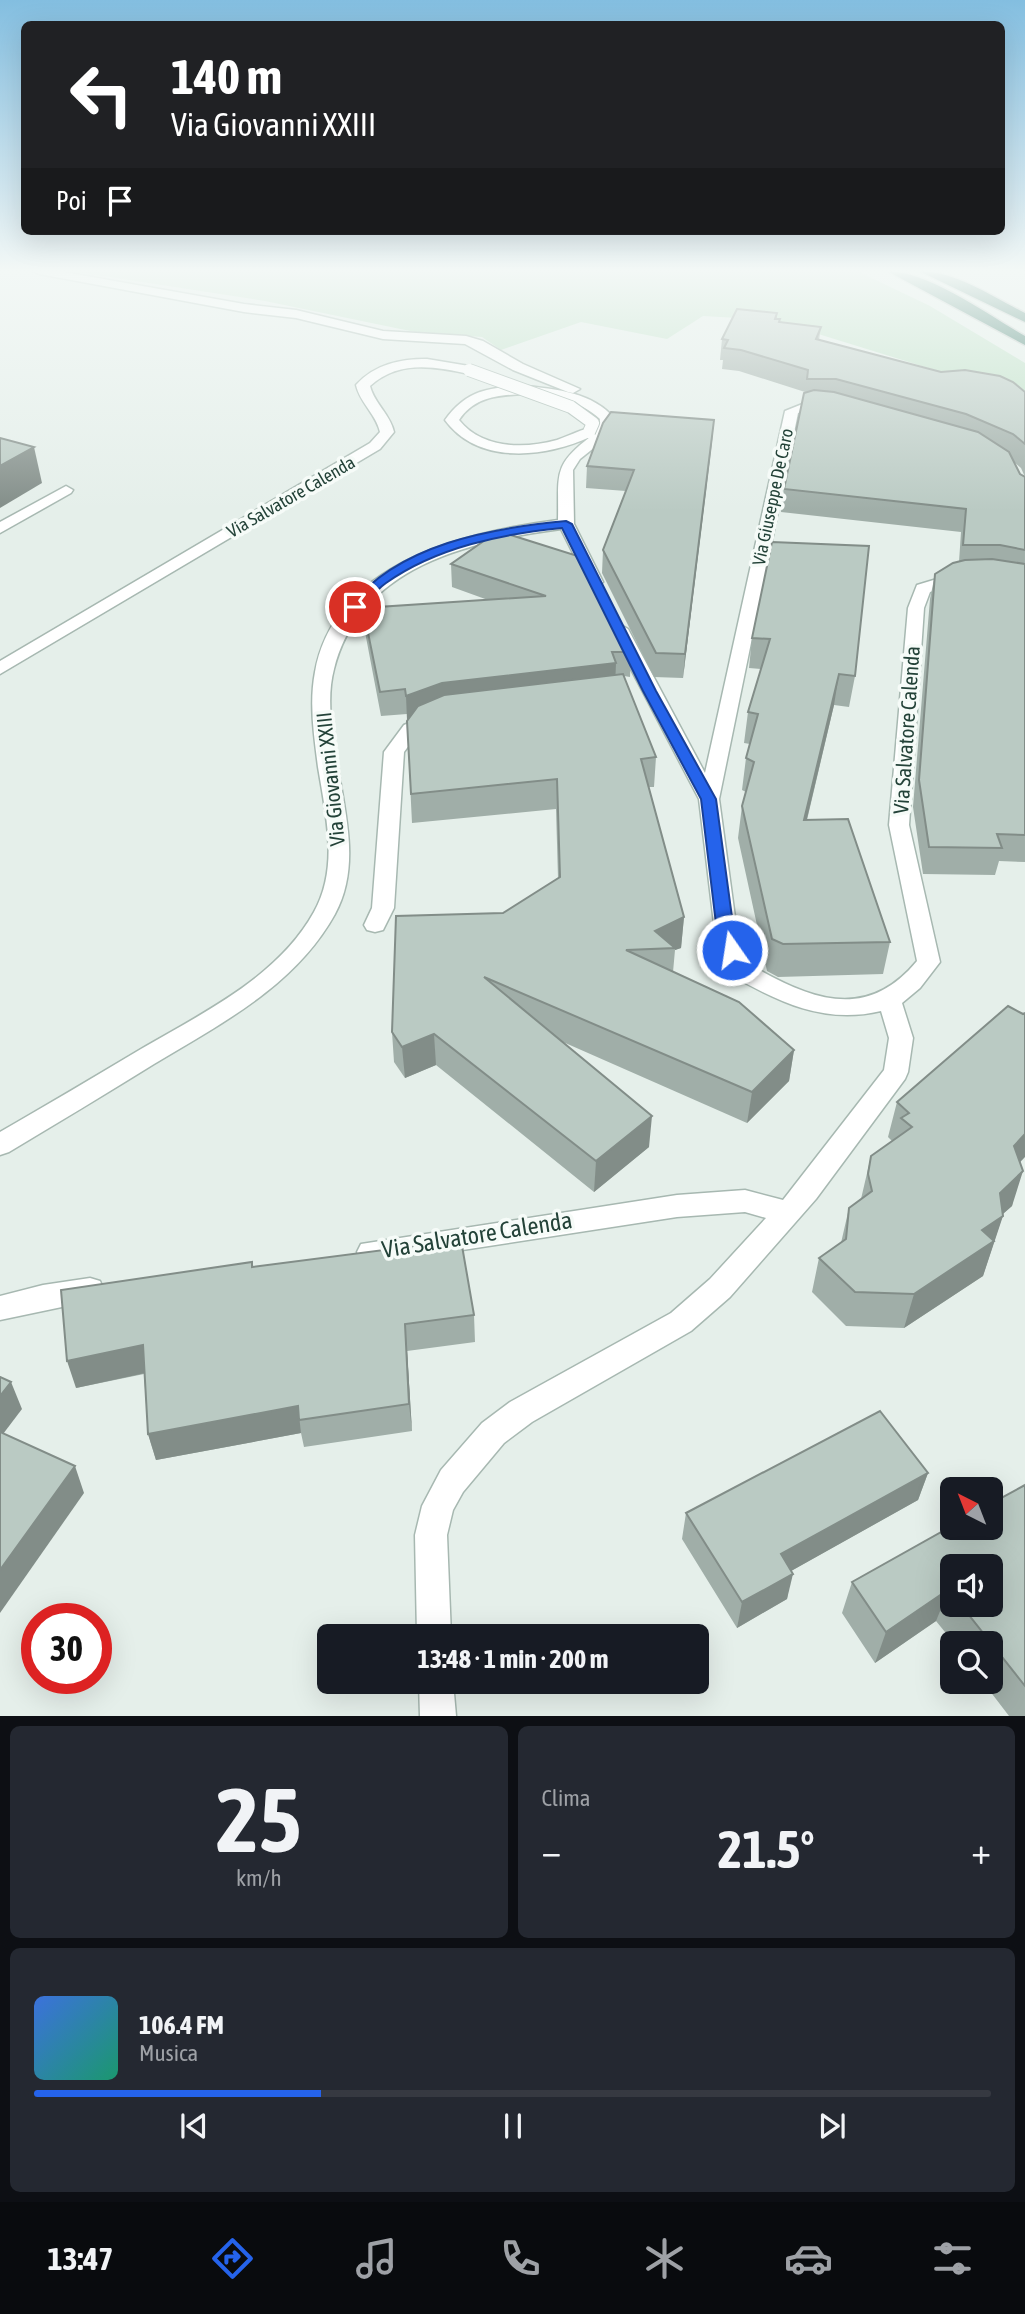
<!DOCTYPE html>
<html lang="it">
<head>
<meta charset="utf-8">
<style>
  :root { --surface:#171b24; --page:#242831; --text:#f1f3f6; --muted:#9ea1a6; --line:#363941; --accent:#2563eb }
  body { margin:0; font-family:"Asap Condensed",sans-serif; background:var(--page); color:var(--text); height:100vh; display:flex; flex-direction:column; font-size:26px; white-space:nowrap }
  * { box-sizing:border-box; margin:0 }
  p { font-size:23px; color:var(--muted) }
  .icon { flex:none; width:38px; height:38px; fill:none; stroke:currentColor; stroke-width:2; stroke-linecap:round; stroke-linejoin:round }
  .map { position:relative; height:1716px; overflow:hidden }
  .side { display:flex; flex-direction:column; gap:10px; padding:10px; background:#0d0f14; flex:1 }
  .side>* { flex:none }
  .guide { position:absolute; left:21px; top:21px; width:984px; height:214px; border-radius:10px; box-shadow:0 7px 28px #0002; background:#202124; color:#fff; overflow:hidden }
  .needle { width:46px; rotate:318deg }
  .fabs { position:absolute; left:940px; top:1477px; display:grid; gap:14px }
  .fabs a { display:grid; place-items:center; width:63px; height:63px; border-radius:10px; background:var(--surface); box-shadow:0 7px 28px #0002; font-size:35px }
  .speed { position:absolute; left:21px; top:1603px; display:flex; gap:14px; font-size:35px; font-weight:700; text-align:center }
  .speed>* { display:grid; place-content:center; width:91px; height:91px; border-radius:50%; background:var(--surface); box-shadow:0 7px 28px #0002; line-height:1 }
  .speed .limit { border:10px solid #d22; background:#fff; color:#111 }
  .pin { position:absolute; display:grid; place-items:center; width:60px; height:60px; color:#fff; margin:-30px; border:4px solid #fff; border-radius:50%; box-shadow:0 2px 7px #0007 }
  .me { position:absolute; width:77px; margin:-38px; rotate:347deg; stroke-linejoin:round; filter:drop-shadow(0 0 5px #0008) }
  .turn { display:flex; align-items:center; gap:24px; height:147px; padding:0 35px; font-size:32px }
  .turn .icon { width:91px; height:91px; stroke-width:2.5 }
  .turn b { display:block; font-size:49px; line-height:60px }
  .then { display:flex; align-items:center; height:66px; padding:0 35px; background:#0003; gap:14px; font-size:26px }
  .big { font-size:52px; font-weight:700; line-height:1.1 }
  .side .widget { flex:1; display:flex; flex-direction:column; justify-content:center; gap:10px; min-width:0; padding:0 24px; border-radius:10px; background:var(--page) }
  .side .dial { align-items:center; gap:0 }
  .dial b { font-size:91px; line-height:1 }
  .song { display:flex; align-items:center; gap:21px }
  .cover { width:84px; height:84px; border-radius:10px; background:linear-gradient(135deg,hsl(220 70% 55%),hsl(160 70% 35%)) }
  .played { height:7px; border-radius:4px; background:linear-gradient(90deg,var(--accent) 30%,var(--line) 30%) }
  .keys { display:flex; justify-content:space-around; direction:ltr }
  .heat { display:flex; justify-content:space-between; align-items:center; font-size:38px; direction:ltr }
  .side .tiles { flex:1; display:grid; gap:10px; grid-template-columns:1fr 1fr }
  .widget:last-child { grid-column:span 2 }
  .trip { position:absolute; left:317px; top:1624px; width:392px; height:70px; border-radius:10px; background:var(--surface); box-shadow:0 7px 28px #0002; font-weight:700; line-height:70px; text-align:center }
  .dock { display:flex; height:112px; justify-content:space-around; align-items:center; background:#090b0e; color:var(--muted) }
  .dock .icon { width:49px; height:49px }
  .dock .active { color:var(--accent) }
  .dock b { font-size:32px; color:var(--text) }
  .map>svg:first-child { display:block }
  .green { fill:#bde0c5 }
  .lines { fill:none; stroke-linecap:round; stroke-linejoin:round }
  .minor-casing { stroke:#a7b8b1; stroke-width:3 }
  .motorway-casing { stroke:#c1cac7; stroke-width:3 }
  .minor { fill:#fff; fill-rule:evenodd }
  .motorway { fill:#2d705f; fill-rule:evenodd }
  .minor-bridge-casing { stroke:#a7b8b1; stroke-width:14; stroke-linecap:butt }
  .minor-bridge { stroke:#fff; stroke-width:12 }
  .wall { fill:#a0aea8; fill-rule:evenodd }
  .shaded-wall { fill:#828d88 }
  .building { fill:#bacac3; stroke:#828d88; stroke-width:2 }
  .route { fill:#2563eb; stroke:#184099; stroke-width:2 }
  .labels { text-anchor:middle; stroke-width:7; stroke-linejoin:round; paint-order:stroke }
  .far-street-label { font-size:18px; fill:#234238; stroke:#f6fbf8 }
  .street-label { font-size:21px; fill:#234238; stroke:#f6fbf8 }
  .near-street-label { font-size:24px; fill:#234238; stroke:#f6fbf8 }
</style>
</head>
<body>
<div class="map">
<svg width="1025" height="1716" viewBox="0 0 1025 1716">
  <rect width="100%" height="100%" fill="#e5efea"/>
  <!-- green -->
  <polygon class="green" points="71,271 857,271 930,306 1025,363 1025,398 773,320 703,316 667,339 581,322 501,350 482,337 415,332 265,301"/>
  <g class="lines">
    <!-- minor casing -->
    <g class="minor-casing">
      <g id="minor">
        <polygon points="33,271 58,271 244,304 296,310 383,331 466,336 483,341 523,364 580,389 573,393 568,392 513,370 465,344 383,339 296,318 244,312 39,274"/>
        <path d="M427,359L469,366L475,370L469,374C434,366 398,360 370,386C374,403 390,414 394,432L380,449L0,674V661L370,443L380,432C376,414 360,403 356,385C375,364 400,359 427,359Z"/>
        <path d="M526,386C557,389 593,393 614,418L605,439L580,459L573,470L574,524L603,582L595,587L589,585L561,529C469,541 360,566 334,669C325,702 334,742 339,774C347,821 359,870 335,914C295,986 222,1023 154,1064C106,1094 57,1123 9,1152L0,1155V1132C47,1105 94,1077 141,1049C203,1013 278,977 314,912C339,867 326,816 318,767C314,736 309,703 315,672C335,562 465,532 558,520C559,475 552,466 590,437C544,458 478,465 445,420C467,389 491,387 526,386ZM526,394C554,396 579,400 600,419L595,431L589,428C578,431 568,436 557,440C524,449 482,449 459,420C475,396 500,395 526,394Z"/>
        <path d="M810,401L832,404L834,407C826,414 809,410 798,413L719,799L737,932L747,963C808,998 865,1024 917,961L889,825L908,608L917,585L960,572L966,574L968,577L966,580L930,592L924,608L909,825L940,962L920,988L902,1003L913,1038L908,1072L905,1079L816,1199L730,1297L691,1331L532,1422L504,1443L463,1492L453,1510L447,1535L451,1636H417L415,1535L422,1506L441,1470L482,1423L510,1402L671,1313L710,1279L766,1218L745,1212L677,1217L371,1264L361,1260L357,1252L361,1244L677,1195L745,1190L783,1200L884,1070L889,1038L881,1011C823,1025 777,1001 729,974L715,932L699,799L610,629L619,624L628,629L705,773L785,411Z"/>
        <polygon points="66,486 73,490 71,493 0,533 0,522"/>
        <polygon points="432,713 439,715 441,719 418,733 404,752 394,908 383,930 375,932 367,930 364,925 372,908 384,752 404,725"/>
        <polygon points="90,1278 100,1281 104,1290 100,1299 0,1320 0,1296 43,1285"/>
        <polygon points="419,1682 453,1682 456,1716 420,1716"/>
      </g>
    </g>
    <!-- motorway casing -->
    <g class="motorway-casing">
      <g id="motorway">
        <path d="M887,271C929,271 988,315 1025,336V345Z"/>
        <path d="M919,271C956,271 993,297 1025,313V322Z"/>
      </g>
    </g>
    <!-- minor -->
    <use href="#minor" class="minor"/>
    <!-- motorway -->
    <use href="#motorway" class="motorway"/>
    <!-- minor-bridge casing -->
    <g class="minor-bridge-casing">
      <polyline id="minor-bridge" points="469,370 571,407 593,423 589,432"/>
    </g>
    <!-- minor-bridge -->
    <use href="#minor-bridge" class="minor-bridge"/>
  </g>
  <!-- wall -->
  <g class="wall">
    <polygon points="777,313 777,319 780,319 780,323 821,327 819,340 941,372 1025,392 1025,477 1021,468 1013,461 1020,474 1025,477 1025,862 999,861 995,875 923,874 913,807 930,599 935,574 959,562 961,532 781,512 784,489 805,392 739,371 722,369 723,360 720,360 722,339"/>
    <polygon points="714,420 683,678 654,677 602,573 603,550 626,491 586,488 587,466"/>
    <polygon points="498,531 631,652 630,677 624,676 656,757 654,787 649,787 684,917 681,948 675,950 673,972 794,1050 789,1081 747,1123 563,1042 649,1147 594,1192 436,1065 405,1078 394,1062 392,1032 503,913 558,878 556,809 412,823 407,721 408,720 407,720 407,714 381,716 365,632 363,608 488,600 452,587 451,564"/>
    <polygon points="772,542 855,676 849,707 834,705 807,820 890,942 883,974 778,977 767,971 738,838 742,806 746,792 742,790 746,758 750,744 744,743 748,712 761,669 749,668 752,638"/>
    <polygon points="897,1102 1020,1162 1012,1206 1003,1214 983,1276 904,1328 846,1326 812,1292 819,1258 841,1243 849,1208 861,1199 871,1156 892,1141 888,1137"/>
    <polygon points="252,1267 474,1315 475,1342 407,1351 412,1431 304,1447 301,1433 156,1460 148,1434 144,1374 76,1388"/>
    <polygon points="928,1473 918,1500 791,1571 787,1599 737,1628 682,1539 686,1513"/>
    <path d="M1025,1485V1716H1009L983,1682H990V1643H954L936,1621L875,1663L842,1613L852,1582ZM952,1566L990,1605H952Z"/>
  </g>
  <!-- shaded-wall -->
  <g class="shaded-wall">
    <polygon points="714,420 712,442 683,678 685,654"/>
    <polygon points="34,447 42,483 0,508 0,466"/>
    <polygon points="616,663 615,687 443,707 407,720 406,696 442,683"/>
    <polygon points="839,674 834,705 799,852 804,820"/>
    <polygon points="684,917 681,948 675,950 675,948 655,931"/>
    <polygon points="434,1034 436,1065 405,1078 402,1047"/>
    <polygon points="794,1050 789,1081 747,1123 752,1092"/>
    <polygon points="652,1116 649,1147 594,1192 596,1161"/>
    <polygon points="1025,1134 1025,1157 1002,1181 1014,1146"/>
    <polygon points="1023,1171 1012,1206 997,1219 1003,1216 983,1276 904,1328 914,1294 982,1230 1000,1193"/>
    <polygon points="405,1324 407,1351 412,1431 409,1404"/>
    <polygon points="143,1345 150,1372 76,1388 67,1361"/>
    <polygon points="11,1382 22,1409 0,1438 0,1396"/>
    <polygon points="298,1406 301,1433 156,1460 148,1434"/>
    <polygon points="75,1466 84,1493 0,1613 0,1570"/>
    <polygon points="928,1473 918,1500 775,1580 781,1554"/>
    <polygon points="793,1574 787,1599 737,1628 742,1602"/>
    <polygon points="949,1589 936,1621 875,1663 886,1632"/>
  </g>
  <!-- building -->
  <g class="building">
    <polygon points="737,309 777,313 775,319 780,319 779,322 821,327 816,339 941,372 965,370 1000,376 1013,382 1025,392 1025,444 1013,434 966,414 836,379 807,379 808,370 741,350 724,348 728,340 722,339"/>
    <polygon points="814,390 834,392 978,432 1009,452 1020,474 1025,477 1025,550 1000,545 963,545 966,509 784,489 804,393"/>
    <polygon points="611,412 714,420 685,654 656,653 603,550 634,470 587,466 603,423"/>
    <polygon points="0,438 34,447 0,466"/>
    <polygon points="498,531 584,558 631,652 612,652 616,663 442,683 406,696 405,689 380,692 363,608 546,596 451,564"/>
    <polygon points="772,542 869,546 855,676 839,674 804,820 848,819 890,942 783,944 772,939 742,806 754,762 746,758 758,714 748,712 770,639 752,638"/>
    <polygon points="992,559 1025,564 1025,835 997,834 1002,848 929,847 919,780 935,574 953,563 965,560"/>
    <polygon points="623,674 656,757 641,759 684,917 655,931 675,948 626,950 739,1002 794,1050 752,1092 484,977 652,1116 596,1161 434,1034 402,1047 392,1032 396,916 503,913 560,877 557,779 411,794 407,721 418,706 444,695"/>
    <polygon points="1008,1006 1023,1014 1025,1013 1025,1134 1014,1146 1023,1171 1000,1193 1003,1216 982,1230 994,1241 914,1294 855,1292 819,1258 846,1239 849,1208 872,1191 868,1174 871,1156 912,1127 901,1118 909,1113 897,1102"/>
    <polygon points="461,1240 474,1315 405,1324 409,1404 299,1420 298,1406 148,1434 143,1345 67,1361 61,1290 252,1262 252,1267"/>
    <polygon points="0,1377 11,1382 0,1396"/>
    <polygon points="880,1411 928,1473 781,1554 793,1574 742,1602 686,1513"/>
    <polygon points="0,1432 75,1466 0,1570"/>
    <polygon points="1025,1485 1025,1686 961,1605 990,1605 990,1566 952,1566 952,1593 949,1589 886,1632 852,1582 952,1526 952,1528 990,1528 990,1504"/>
  </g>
  <!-- sky -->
  <linearGradient id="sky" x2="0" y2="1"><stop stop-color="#83bee0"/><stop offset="0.53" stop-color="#f3f8f6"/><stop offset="1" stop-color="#f3f8f6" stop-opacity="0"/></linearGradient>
  <rect width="1025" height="511" fill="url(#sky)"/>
  <!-- route -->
  <path class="route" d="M566,521L572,524L656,691L716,799L734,932L740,950L738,954H726L717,932L701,799L643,691L562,528C502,534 437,547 386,583C376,590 368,601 359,610L355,611L349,607C398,544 491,528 566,521Z"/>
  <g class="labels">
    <!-- far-street labels -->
    <g class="far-street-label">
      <text transform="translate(291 497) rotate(-30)" y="6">Via Salvatore Calenda</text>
      <text transform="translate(773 497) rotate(-78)" y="6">Via Giuseppe De Caro</text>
    </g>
    <!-- street labels -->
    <g class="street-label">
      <text transform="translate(907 730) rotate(-86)" y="7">Via Salvatore Calenda</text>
      <text transform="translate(331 779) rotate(-96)" y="7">Via Giovanni XXIII</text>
    </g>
    <!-- near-street labels -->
    <g class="near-street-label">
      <text transform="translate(477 1235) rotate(-9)" y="8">Via Salvatore Calenda</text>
    </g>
  </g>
</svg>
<div class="fabs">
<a><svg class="needle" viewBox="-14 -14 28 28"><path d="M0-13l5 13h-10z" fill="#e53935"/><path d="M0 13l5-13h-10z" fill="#9ea1a6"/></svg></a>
<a><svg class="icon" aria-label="sound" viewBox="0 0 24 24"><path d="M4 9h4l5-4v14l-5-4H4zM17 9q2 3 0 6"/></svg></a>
<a><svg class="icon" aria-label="search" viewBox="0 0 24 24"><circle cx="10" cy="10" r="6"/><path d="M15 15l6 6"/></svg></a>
</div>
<div class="speed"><div class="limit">30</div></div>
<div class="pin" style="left:355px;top:607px;background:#d93025"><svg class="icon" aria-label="arrive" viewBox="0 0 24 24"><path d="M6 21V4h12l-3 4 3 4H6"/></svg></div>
<svg class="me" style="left:732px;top:950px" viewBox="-20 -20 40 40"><circle r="17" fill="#2563eb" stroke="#fff" stroke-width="3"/><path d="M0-11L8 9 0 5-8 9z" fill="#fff"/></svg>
<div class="trip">13:48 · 1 min · 200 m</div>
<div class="guide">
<div class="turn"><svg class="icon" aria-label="left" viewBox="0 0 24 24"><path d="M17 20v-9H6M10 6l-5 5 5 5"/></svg><div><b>140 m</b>Via Giovanni XXIII</div></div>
<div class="then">Poi<svg class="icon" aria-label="arrive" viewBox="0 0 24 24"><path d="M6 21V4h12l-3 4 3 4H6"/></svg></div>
</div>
</div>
<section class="side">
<div class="tiles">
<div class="widget dial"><b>25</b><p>km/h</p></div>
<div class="widget"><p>Clima</p>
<div class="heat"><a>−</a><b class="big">21.5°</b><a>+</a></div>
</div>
<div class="widget">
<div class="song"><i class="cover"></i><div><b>106.4 FM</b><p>Musica</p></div></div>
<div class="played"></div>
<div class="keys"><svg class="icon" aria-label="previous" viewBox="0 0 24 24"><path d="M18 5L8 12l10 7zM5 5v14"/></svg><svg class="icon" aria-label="pause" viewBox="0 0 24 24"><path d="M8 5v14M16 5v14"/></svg><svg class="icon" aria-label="next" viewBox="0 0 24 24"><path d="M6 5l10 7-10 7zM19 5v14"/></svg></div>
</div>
</div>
</section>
<nav class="dock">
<b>13:47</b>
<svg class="icon active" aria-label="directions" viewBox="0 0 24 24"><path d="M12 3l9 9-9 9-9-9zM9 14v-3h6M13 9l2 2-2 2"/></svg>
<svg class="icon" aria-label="music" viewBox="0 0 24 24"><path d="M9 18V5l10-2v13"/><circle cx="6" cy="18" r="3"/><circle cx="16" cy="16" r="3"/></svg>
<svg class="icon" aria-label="phone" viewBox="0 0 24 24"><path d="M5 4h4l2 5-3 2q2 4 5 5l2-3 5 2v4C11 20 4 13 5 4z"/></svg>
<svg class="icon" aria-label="climate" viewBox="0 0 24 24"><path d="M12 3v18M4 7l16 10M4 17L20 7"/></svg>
<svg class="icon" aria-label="car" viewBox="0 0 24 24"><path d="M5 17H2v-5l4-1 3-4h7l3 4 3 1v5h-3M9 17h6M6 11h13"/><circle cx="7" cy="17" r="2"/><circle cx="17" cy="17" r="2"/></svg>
<svg class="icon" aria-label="filters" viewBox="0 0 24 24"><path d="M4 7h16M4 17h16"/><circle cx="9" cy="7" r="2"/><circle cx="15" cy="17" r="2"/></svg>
</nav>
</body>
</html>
